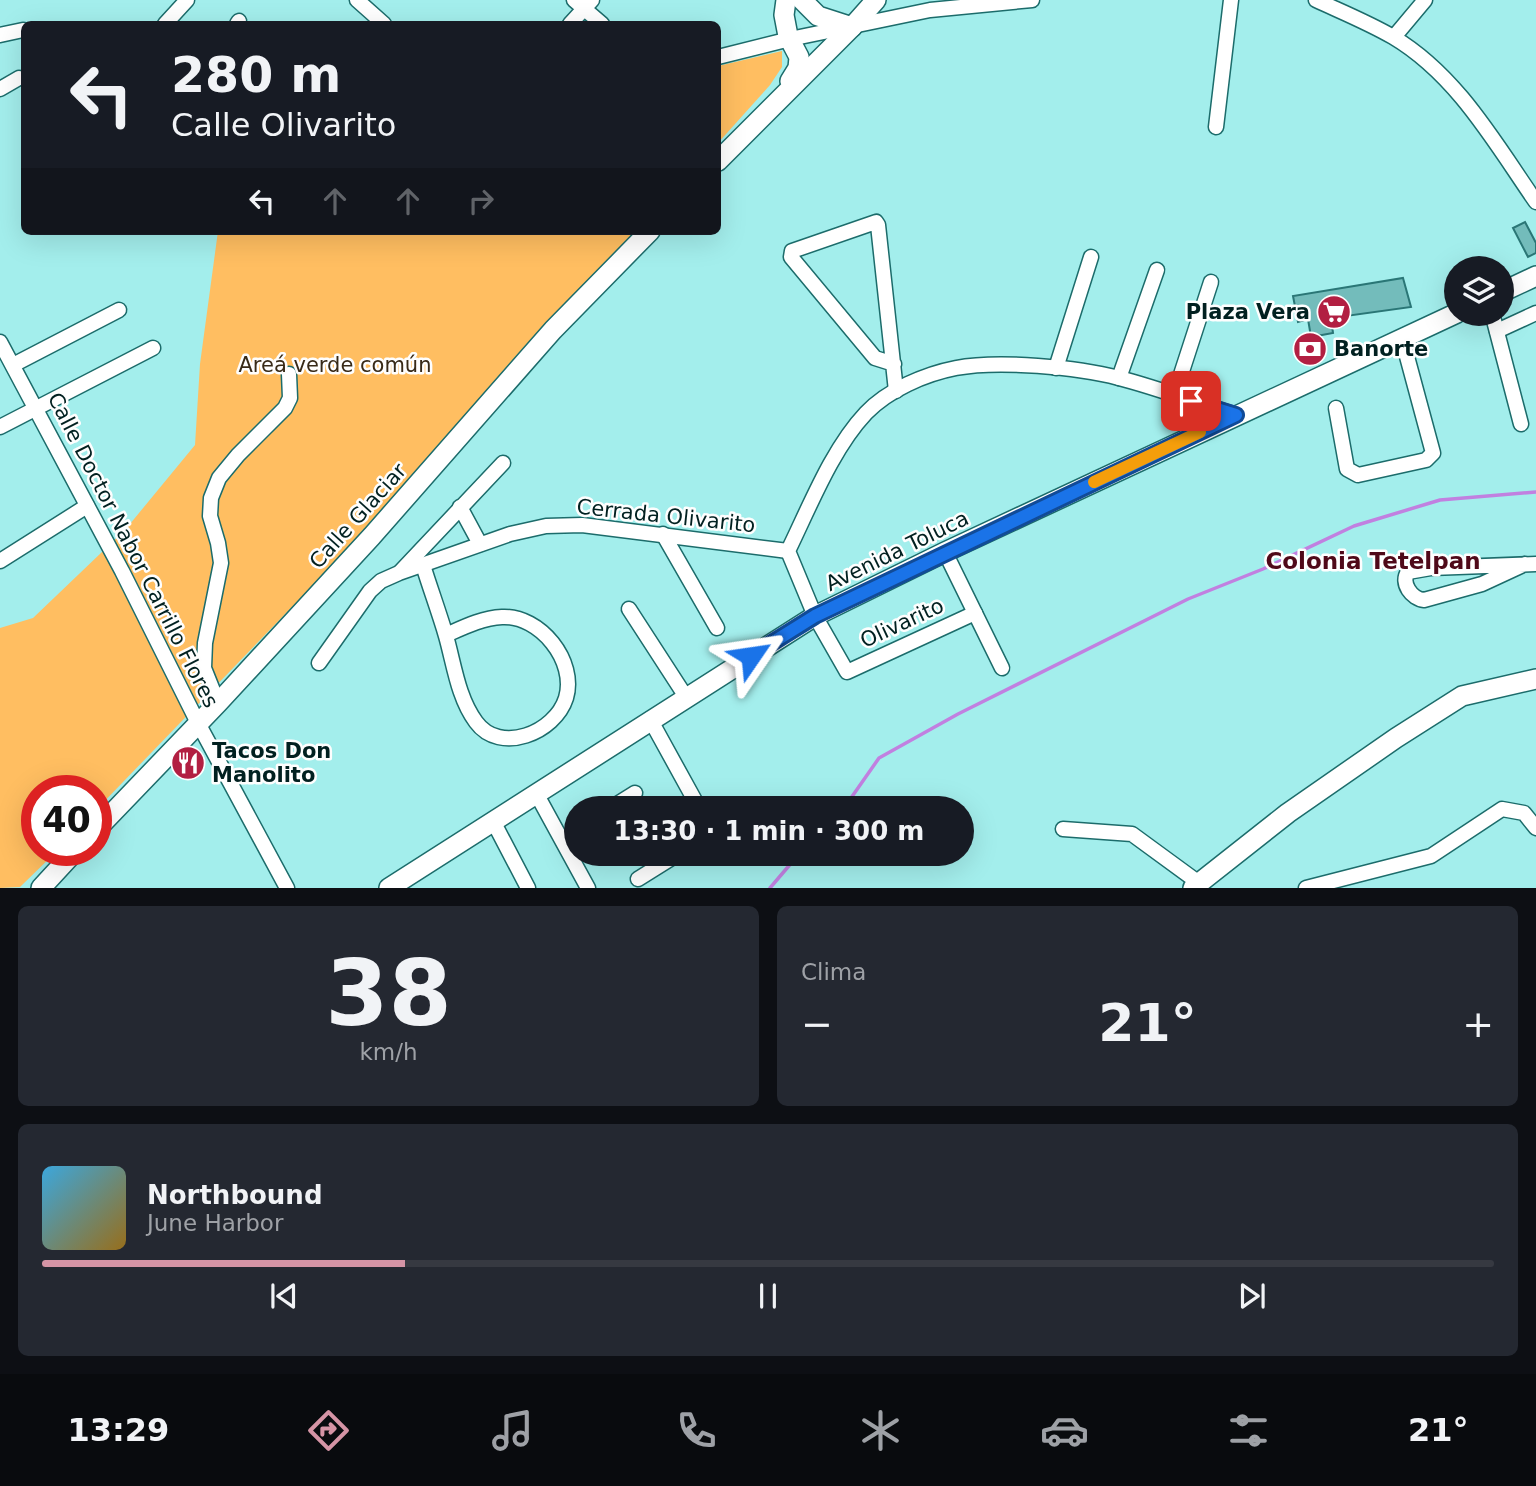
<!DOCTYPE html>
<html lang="es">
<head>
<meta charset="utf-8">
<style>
  :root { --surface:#171b24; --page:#242831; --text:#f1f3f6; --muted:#9ea1a6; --line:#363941; --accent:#d594a5 }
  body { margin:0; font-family:"DejaVu Sans",sans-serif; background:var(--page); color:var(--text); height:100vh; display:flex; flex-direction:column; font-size:26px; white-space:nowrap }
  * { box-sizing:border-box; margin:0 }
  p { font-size:23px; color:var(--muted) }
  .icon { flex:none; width:38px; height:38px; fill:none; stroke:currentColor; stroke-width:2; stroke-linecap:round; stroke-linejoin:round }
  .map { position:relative; height:888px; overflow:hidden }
  .side { display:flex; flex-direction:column; gap:18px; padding:18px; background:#0d0f14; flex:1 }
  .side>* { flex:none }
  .hud { position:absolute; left:21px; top:21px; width:700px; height:214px; border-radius:10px; box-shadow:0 7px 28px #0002; background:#171b24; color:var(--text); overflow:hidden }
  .tools { position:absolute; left:1444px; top:256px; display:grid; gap:14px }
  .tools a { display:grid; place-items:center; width:70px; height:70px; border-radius:50%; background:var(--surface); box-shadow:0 7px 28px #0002; font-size:35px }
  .speed { position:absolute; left:21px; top:775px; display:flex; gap:14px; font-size:35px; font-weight:700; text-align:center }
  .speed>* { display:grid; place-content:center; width:91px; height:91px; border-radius:50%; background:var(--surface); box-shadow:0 7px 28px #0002; line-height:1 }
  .speed .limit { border:10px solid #d22; background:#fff; color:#111 }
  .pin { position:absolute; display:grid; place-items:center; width:60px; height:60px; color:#fff; margin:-30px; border-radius:14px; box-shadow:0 4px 10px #0006 }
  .me { position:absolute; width:77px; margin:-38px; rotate:58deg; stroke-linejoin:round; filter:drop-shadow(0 0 5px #0008) }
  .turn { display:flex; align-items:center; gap:24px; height:147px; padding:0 35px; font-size:32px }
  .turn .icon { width:91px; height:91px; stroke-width:2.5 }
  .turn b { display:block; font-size:49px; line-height:60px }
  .lanes { display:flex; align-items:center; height:66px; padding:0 35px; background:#0003; justify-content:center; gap:35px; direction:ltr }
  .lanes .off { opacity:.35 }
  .big { font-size:52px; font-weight:600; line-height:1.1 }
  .side .widget { flex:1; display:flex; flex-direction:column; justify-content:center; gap:10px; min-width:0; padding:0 24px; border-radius:10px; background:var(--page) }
  .side .dial { align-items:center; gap:0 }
  .dial b { font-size:91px; line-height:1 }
  .song { display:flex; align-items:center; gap:21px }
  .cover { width:84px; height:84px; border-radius:10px; background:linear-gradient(135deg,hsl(200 70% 55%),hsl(40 70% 35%)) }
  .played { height:7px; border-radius:4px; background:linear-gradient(90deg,var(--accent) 25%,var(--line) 25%) }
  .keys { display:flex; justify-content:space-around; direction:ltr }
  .heat { display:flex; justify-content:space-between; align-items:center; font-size:38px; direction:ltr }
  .side .tiles { flex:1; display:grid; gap:18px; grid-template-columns:1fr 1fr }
  .widget:last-child { grid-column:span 2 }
  .trip { position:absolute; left:564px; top:796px; width:410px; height:70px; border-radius:35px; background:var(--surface); box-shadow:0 7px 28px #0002; font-weight:600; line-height:70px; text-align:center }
  .dock { display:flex; height:112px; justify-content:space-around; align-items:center; background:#090b0e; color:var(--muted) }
  .dock .icon { width:49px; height:49px }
  .dock .on { color:var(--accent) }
  .dock b { font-size:32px; color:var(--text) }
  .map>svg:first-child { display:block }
  .green { fill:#ffbe61 }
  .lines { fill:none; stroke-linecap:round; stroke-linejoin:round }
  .stream { stroke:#c180e0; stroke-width:3.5 }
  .building { fill:#73bcbb; stroke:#2a7676; stroke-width:2 }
  .street-casing { stroke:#1c6c6b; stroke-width:17 }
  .secondary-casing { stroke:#1c6c6b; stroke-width:22 }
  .street { stroke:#fff; stroke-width:14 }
  .secondary { stroke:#fff; stroke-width:19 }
  .route-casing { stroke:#114b97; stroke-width:18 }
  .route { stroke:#1a73e8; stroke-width:12 }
  .slow { stroke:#f59e0b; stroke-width:12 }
  .labels { text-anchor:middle; stroke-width:5; stroke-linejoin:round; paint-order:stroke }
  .poi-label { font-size:21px; font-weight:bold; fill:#012020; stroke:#fefefe; text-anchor:start }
  .park-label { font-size:21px; fill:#382a17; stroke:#fefefe }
  .street-label { font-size:21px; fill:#012020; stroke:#fefefe }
  .neighbourhood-label { font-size:23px; font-weight:bold; fill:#4f0919; stroke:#fefefe }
</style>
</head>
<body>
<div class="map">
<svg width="1536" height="888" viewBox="0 0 1536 888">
  <rect width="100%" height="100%" fill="#a3eeec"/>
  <!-- green -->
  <g class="green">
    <polygon points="782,51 782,67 770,85 718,143 718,66"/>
    <polygon points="218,231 637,231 347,550 96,810 96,791 37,791 37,850 57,851 20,887 0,888 0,628 33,618 125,530 195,445 200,364"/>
  </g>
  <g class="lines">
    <!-- stream -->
    <g class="stream">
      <polyline points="844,808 879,758 958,714 1188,599 1263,569 1354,526 1440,500 1536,492"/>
      <polyline points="770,888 799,854"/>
    </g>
  </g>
  <!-- building -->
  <g class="building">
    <polygon points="1525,222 1536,243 1536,253 1528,257 1513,228"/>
    <polygon points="1403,278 1411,307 1331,318 1333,333 1311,337 1308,319 1298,322 1293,296"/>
  </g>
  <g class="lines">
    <!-- street casing -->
    <g class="street-casing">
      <g id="street">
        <polyline points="357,0 384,24"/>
        <polyline points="574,0 602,24"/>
        <path d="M1316,0C1342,12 1369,23 1393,37C1457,75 1495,143 1536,202"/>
        <polyline points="165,24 187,0"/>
        <polyline points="237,24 239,21"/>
        <polyline points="570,24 592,0"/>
        <polyline points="0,35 23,30"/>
        <polyline points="1394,37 1425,0"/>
        <polyline points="718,57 790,39 930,10 1032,0"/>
        <polyline points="0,89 19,78"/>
        <polyline points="1216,127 1231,0"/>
        <polyline points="1492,313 1521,424"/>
        <polyline points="1497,331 1536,313"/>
        <polyline points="0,342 122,571 198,723 287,888"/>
        <polyline points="894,364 875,358 791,257 792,251 876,222 878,225 896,391"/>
        <polyline points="13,365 119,310"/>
        <polyline points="1056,368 1091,257"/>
        <polyline points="1119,378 1157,270"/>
        <polyline points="1174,396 1211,282"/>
        <polyline points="1336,408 1347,469 1358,475 1426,460 1433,453 1402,338"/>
        <polyline points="0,427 153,348"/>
        <polyline points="460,507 480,544"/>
        <polyline points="663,534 717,628"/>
        <polyline points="945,552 1002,668"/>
        <polyline points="0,561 87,506"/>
        <path d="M1525,564L1482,584L1424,600C1412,599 1400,583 1408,572L1431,568L1536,564"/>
        <path d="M423,565C430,588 439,612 446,636C454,664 458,698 476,722C500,755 555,733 566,698C577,661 540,615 502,617C482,618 464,627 446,635"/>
        <polyline points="401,571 503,463"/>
        <polyline points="629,609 686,697"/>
        <path d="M975,613L847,672L815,616L788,551C810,506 832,449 866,413C888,390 925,374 956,368C998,360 1077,367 1119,378C1158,388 1197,403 1236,415"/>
        <polyline points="319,663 370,591 381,581 399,573 510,534 546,526 582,525 788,551"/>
        <polyline points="218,703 204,668 205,643 221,563 218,543 210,516 211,498 219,478 238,455 285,408 290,398 289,374"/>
        <polyline points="650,719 699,808"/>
        <polyline points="536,793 588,888"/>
        <polyline points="611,808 635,793"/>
        <polyline points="493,821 528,888"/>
        <polyline points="1063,829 1132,834 1199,883"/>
        <polyline points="638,879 678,854"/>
        <polyline points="1306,888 1431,856 1502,809 1524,813 1536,828"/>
      </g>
    </g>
    <!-- secondary casing -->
    <g class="secondary-casing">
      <g id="secondary">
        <polyline points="786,0 784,15 788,36 799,57 798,68 790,81"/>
        <polyline points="802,0 818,16 852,27"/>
        <polyline points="718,161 852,27 876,0"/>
        <polyline points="1502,292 1536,276"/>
        <polyline points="96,830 218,703 372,536 553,330 650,231"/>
        <polyline points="41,888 76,850"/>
        <polyline points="389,888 815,616 945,552 1457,313"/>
        <polyline points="1193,888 1288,813 1396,738 1462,696 1536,679"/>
      </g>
    </g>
    <!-- street -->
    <use href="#street" class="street"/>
    <!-- secondary -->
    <use href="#secondary" class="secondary"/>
  </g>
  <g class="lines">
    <!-- route casing -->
    <g class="route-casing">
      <polyline id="route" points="751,656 815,616 1236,415 1191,401"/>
    </g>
    <!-- route -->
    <use href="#route" class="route"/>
    <!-- slow -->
    <polyline class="slow" points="1094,482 1200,432"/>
  </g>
  <!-- icons -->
  <defs>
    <g id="supermarket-disc" transform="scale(1.75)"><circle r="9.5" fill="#b21f42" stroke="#fefefe"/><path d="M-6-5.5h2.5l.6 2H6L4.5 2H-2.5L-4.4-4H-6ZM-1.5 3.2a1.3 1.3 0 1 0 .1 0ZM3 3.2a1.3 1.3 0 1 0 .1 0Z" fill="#fff"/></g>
    <g id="bank-disc" transform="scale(1.75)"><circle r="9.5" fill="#b21f42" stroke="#fefefe"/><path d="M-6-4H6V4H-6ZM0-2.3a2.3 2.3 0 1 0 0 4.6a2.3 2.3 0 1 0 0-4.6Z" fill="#fff"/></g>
    <g id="restaurant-disc" transform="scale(1.75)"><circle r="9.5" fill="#b21f42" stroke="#fefefe"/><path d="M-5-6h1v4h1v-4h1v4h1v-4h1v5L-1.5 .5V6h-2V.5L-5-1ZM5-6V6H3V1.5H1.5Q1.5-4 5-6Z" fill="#fff"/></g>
  </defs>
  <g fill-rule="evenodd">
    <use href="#supermarket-disc" x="1334" y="312"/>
    <use href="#bank-disc" x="1310" y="349"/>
    <use href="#restaurant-disc" x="188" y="763"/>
  </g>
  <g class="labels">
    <!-- poi labels -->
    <g class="poi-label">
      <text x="1310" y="319" text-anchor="end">Plaza Vera</text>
      <text x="1334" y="356">Banorte</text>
      <text x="212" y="758">Tacos Don<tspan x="212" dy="24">Manolito</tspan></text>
    </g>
    <!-- park labels -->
    <g class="park-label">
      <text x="335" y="372">Areá verde común</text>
    </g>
    <!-- street labels -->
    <g class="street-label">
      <text transform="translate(358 516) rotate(-48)" y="7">Calle Glaciar</text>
      <text transform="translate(666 516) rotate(6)" y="7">Cerrada Olivarito</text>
      <text transform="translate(133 550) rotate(63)" y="7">Calle Doctor Nabor Carrillo Flores</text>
      <text transform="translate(897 551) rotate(-26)" y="7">Avenida Toluca</text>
      <text transform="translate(902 623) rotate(-25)" y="7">Olivarito</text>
    </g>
    <!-- neighbourhood labels -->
    <g class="neighbourhood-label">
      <text x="1373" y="569">Colonia Tetelpan</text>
    </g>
  </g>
</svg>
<div class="tools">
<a><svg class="icon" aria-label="layers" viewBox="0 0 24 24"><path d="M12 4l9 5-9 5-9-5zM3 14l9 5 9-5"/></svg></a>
</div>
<div class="speed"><div class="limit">40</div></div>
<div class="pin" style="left:1191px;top:401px;background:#d93025"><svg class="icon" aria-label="arrive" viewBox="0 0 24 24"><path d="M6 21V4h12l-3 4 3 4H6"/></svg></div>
<svg class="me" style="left:751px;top:656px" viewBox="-20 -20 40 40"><path d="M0-17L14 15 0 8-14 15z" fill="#1a73e8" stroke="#fff" stroke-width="4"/></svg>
<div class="trip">13:30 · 1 min · 300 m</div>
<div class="hud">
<div class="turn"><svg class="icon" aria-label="left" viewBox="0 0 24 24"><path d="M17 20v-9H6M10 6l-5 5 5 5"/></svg><div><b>280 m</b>Calle Olivarito</div></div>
<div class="lanes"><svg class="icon" aria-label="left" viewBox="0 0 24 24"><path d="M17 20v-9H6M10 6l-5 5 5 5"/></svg><svg class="icon off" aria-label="ahead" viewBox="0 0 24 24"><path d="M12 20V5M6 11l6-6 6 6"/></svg><svg class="icon off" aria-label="ahead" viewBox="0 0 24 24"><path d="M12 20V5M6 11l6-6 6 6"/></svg><svg class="icon off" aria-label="right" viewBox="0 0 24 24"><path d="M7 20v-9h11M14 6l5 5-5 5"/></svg></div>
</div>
</div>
<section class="side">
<div class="tiles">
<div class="widget dial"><b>38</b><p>km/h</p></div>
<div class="widget"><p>Clima</p>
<div class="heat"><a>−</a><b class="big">21°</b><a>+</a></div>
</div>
<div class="widget">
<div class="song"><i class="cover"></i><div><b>Northbound</b><p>June Harbor</p></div></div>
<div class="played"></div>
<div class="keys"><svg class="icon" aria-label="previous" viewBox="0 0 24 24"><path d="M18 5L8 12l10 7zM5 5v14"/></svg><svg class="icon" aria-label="pause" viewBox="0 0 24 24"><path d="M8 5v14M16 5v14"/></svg><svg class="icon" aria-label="next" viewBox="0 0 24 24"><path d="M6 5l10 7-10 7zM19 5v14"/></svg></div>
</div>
</div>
</section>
<nav class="dock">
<b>13:29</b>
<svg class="icon on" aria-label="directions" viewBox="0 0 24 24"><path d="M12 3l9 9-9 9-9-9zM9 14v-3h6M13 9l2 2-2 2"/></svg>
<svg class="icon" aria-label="music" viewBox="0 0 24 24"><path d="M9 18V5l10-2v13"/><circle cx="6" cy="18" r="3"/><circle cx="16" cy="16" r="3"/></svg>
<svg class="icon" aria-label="phone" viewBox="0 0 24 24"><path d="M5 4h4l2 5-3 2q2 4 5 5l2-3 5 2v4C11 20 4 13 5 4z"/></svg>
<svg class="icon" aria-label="climate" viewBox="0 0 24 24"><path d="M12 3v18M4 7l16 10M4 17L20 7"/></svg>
<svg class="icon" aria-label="car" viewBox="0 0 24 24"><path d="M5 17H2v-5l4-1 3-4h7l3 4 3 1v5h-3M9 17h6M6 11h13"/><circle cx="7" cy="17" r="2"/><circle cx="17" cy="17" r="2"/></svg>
<svg class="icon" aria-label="filters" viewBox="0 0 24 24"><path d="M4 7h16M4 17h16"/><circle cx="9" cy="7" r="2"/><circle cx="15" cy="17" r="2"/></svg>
<b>21°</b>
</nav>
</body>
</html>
